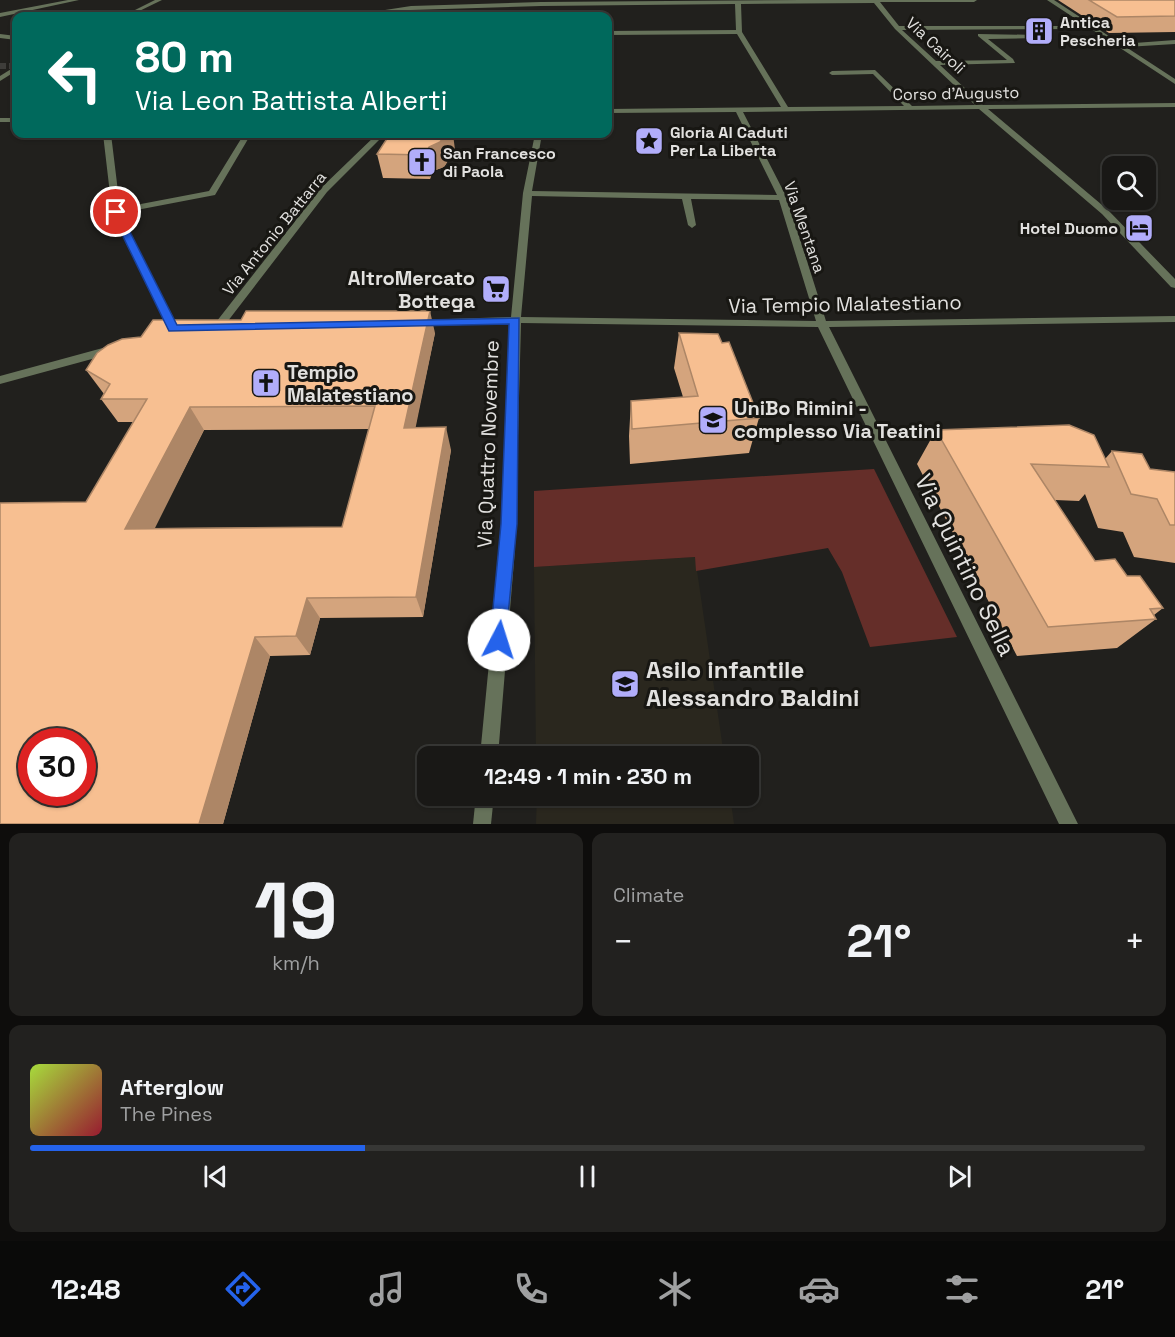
<!DOCTYPE html>
<html lang="en">
<head>
<meta charset="utf-8">
<style>
  :root { --surface:#191816; --page:#22211f; --text:#f1f3f6; --muted:#9fa0a1; --line:#373735; --accent:#2563eb }
  body { margin:0; font-family:"Space Grotesk",sans-serif; background:var(--page); color:var(--text); height:100vh; display:flex; flex-direction:column; font-size:22px; white-space:nowrap }
  * { box-sizing:border-box; margin:0 }
  p { font-size:20px; color:var(--muted) }
  .icon { flex:none; width:33px; height:33px; fill:none; stroke:currentColor; stroke-width:2; stroke-linecap:round; stroke-linejoin:round }
  .map { position:relative; height:824px; overflow:hidden }
  .details { display:flex; flex-direction:column; gap:9px; padding:9px; background:#0e0d0c; flex:1 }
  .details>* { flex:none }
  .guide { position:absolute; left:12px; top:12px; width:600px; height:126px; border-radius:12px; box-shadow:0 2px 4px #0004,0 0 0 2px var(--line); background:#00695c; color:#fff; overflow:hidden }
  .controls { position:absolute; left:1102px; top:156px; display:grid; gap:12px }
  .controls a { display:grid; place-items:center; width:54px; height:54px; border-radius:12px; background:var(--surface); box-shadow:0 2px 4px #0004,0 0 0 2px var(--line); font-size:30px }
  .speed { position:absolute; left:18px; top:728px; display:flex; gap:12px; font-size:30px; font-weight:700; text-align:center }
  .speed>* { display:grid; place-content:center; width:78px; height:78px; border-radius:50%; background:var(--surface); box-shadow:0 2px 4px #0004,0 0 0 2px var(--line); line-height:1 }
  .speed .limit { border:9px solid #d22; background:#fff; color:#111 }
  .pin { position:absolute; display:grid; place-items:center; width:51px; height:51px; color:#fff; margin:-26px; border:3px solid #fff; border-radius:50%; box-shadow:0 2px 6px #0007 }
  .me { position:absolute; width:66px; margin:-33px; rotate:5deg; stroke-linejoin:round; filter:drop-shadow(0 0 4px #0008) }
  .turn { display:flex; align-items:center; gap:21px; height:126px; padding:0 24px; font-size:27px }
  .turn .icon { width:78px; height:78px; stroke-width:2.5 }
  .turn b { display:block; font-size:42px; line-height:51px }
  .big { font-size:45px; font-weight:600; line-height:1.1 }
  .details .card { flex:1; display:flex; flex-direction:column; justify-content:center; gap:9px; min-width:0; padding:0 21px; border-radius:12px; background:var(--page) }
  .details .dial { align-items:center; gap:0 }
  .dial b { font-size:78px; line-height:1 }
  .song { display:flex; align-items:center; gap:18px }
  .cover { width:72px; height:72px; border-radius:9px; background:linear-gradient(135deg,hsl(80 70% 55%),hsl(350 70% 35%)) }
  .played { height:6px; border-radius:3px; background:linear-gradient(90deg,var(--accent) 30%,var(--line) 30%) }
  .keys { display:flex; justify-content:space-around; direction:ltr }
  .heat { display:flex; justify-content:space-between; align-items:center; font-size:33px; direction:ltr }
  .details .tiles { flex:1; display:grid; gap:9px; grid-template-columns:1fr 1fr }
  .card:last-child { grid-column:span 2 }
  .trip { position:absolute; left:417px; top:746px; width:342px; height:60px; border-radius:12px; background:var(--surface); box-shadow:0 2px 4px #0004,0 0 0 2px var(--line); font-weight:600; line-height:60px; text-align:center }
  .dock { display:flex; height:96px; justify-content:space-around; align-items:center; background:#0a0a09; color:var(--muted) }
  .dock .icon { width:42px; height:42px }
  .dock .on { color:var(--accent) }
  .dock b { font-size:27px; color:var(--text) }
  .map>svg:first-child { display:block }
  .built { fill:#2a271e }
  .green { fill:#652e29 }
  .lines { fill:none; stroke-linecap:round; stroke-linejoin:round }
  .street-tunnel { stroke:#3e3d3a; stroke-width:6; stroke-dasharray:6 3; stroke-linecap:butt }
  .street { fill:#66725a; fill-rule:evenodd }
  .wall { fill:#d4a47d; fill-rule:evenodd }
  .shaded-wall { fill:#ad8666 }
  .building { fill:#f7bf91; stroke:#ad8666; stroke-width:1.5; fill-rule:evenodd }
  .route { fill:#2563eb; stroke:#184099; stroke-width:1.5 }
  .labels { text-anchor:middle; stroke-width:6; stroke-linejoin:round; paint-order:stroke }
  .far-poi-label { font-size:16px; font-weight:bold; fill:#e2e1df; stroke:#181713; text-anchor:start }
  .far-street-label { font-size:16px; fill:#e2e1df; stroke:#181713 }
  .poi-label { font-size:20px; font-weight:bold; fill:#e2e1df; stroke:#181713; text-anchor:start }
  .street-label { font-size:20px; fill:#e2e1df; stroke:#181713 }
  .near-street-label { font-size:24px; fill:#e2e1df; stroke:#181713 }
  .near-poi-label { font-size:24px; font-weight:bold; fill:#e2e1df; stroke:#181713; text-anchor:start }
</style>
</head>
<body>
<div class="map">
<svg width="1175" height="824" viewBox="0 0 1175 824">
  <rect width="100%" height="100%" fill="#21201d"/>
  <!-- built -->
  <g class="built">
    <polygon points="695,557 724,756 536,756 534,567"/>
    <polygon points="537,795 730,795 734,824 536,824"/>
  </g>
  <!-- green -->
  <polygon class="green" points="874,469 957,637 870,647 842,572 828,548 696,571 695,557 534,567 534,491"/>
  <g class="lines">
    <!-- street-tunnel -->
    <polyline class="street-tunnel" points="0,66 14,66"/>
    <!-- street -->
    <g class="street">
      <polygon points="68,0 79,0 0,17 0,13"/>
      <polygon points="155,0 162,0 129,16 123,16"/>
      <path d="M801,0H977L974,2H880L899,26H1085L1083,29L902,30L936,61L1007,60L978,36V34L1039,35L1037,38L988,39L1013,59L1015,63L940,65L983,105L1175,103V107L988,109L1108,210L1175,279V288L1171,287L1102,214L979,109L743,112L787,198L826,321L1175,316V322L829,327L1078,824H1059L818,327L521,323L515,549L498,756H480L500,549L510,324L417,326L412,323L417,320L511,317L523,193L535,134H542L532,191L777,195L736,112L608,113V109L781,107L737,34L608,35V31L736,30L735,4L541,6L411,10L358,16H346L411,6L541,2ZM874,3L895,29L975,105L912,106L875,70L832,71L829,73L832,75L873,74L904,106L788,107L742,32L741,4ZM532,196L682,199L688,225L692,228L696,225L691,199L779,200L816,321L521,317Z"/>
      <polygon points="1047,0 1054,0 1121,44 1175,40 1175,44 1126,47 1175,79 1175,84"/>
      <polygon points="0,34 16,36 16,40 0,38"/>
      <polygon points="16,66 16,71 0,81 0,76"/>
      <rect x="0" y="118" width="16" height="4"/>
      <polygon points="103,134 111,134 120,208 209,191 244,134 251,134 215,195 121,213 178,329 177,331 169,331 168,329 112,211"/>
      <polygon points="377,134 385,134 327,192 221,330 213,330 212,328 213,326 321,188"/>
      <polygon points="110,346 115,350 114,353 0,384 0,376"/>
      <polygon points="476,795 494,795 491,824 473,824"/>
    </g>
  </g>
  <!-- wall -->
  <g class="wall">
    <polygon points="1058,0 1175,0 1175,32 1109,33"/>
    <polygon points="455,150 444,167 433,171 430,179 383,178 377,154"/>
    <path d="M241,320L435,333L415,427L451,450L423,617L320,618L310,655L270,656L223,824H0L86,502L134,422H118L101,399L104,394L86,370L141,337ZM369,429L342,527L154,528L204,430Z"/>
    <polygon points="679,333 722,343 759,418 749,453 630,464 629,436 631,401 683,397 674,368"/>
    <polygon points="936,430 1105,459 1112,451 1150,469 1175,472 1175,563 1134,557 1123,532 1098,528 1085,494 1079,501 1055,500 1095,561 1127,576 1163,608 1154,615 1156,619 1117,648 1017,656 917,464"/>
  </g>
  <!-- shaded-wall -->
  <g class="shaded-wall">
    <polygon points="446,134 453,134 455,150 444,167 433,171 430,179 426,155 429,147"/>
    <polygon points="430,311 435,333 411,450 404,428"/>
    <polygon points="190,407 204,430 144,550 125,529"/>
    <polygon points="446,427 451,450 423,617 416,597"/>
    <polygon points="307,598 320,618 310,655 296,636"/>
    <polygon points="255,637 270,656 223,824 199,824"/>
  </g>
  <!-- building -->
  <g class="building">
    <polygon points="1089,0 1175,0 1175,16 1117,17"/>
    <polygon points="390,134 446,134 440,142 429,147 426,155 377,154"/>
    <path d="M246,311H430L404,428L446,427L416,597L307,598L296,636L255,637L199,824H0V503L86,502L147,399H101L110,384L86,370L97,353L108,345L122,339L141,337L153,320H241ZM375,406L342,527L125,529L190,407ZM32,741H82V792H32Z"/>
    <polygon points="679,333 718,334 722,343 729,342 759,418 632,429 631,401 698,396"/>
    <polygon points="1069,425 1094,435 1109,467 1031,464 1095,561 1115,559 1127,576 1140,576 1163,608 1150,609 1156,619 1048,627 936,430"/>
    <polygon points="1112,451 1142,454 1150,469 1175,472 1175,525 1170,525 1157,499 1131,494"/>
  </g>
  <!-- route -->
  <polygon class="route" points="112,209 120,212 177,325 519,318 517,524 505,646 499,648 492,646 490,640 501,524 509,324 169,331 111,212"/>
  <!-- icons -->
  <defs>
    <g id="building-square" transform="scale(1.5)"><rect x="-9" y="-9" width="18" height="18" rx="4" fill="#b1adfa" stroke="#181713"/><path d="M-4-6H4V6H1V3H-1V6H-4ZM-2.5-4.3h1.7v1.8h-1.7ZM.8-4.3h1.7v1.8H.8ZM-2.5-1h1.7V.8h-1.7ZM.8-1h1.7V.8H.8Z" fill="#111"/></g>
    <g id="sight-square" transform="scale(1.5)"><rect x="-9" y="-9" width="18" height="18" rx="4" fill="#b1adfa" stroke="#181713"/><path d="M0-6L1.8-2.2L6-1.7L2.9 1.2L3.7 5.4L0 3.3L-3.7 5.4L-2.9 1.2L-6-1.7L-1.8-2.2Z" fill="#111"/></g>
    <g id="church-square" transform="scale(1.5)"><rect x="-9" y="-9" width="18" height="18" rx="4" fill="#b1adfa" stroke="#181713"/><path d="M-1.2-6h2.4v3.5h3.3v2.4h-3.3V6h-2.4V-.1h-3.3v-2.4h3.3Z" fill="#111"/></g>
    <g id="hotel-square" transform="scale(1.5)"><rect x="-9" y="-9" width="18" height="18" rx="4" fill="#b1adfa" stroke="#181713"/><path d="M-6-4.5h1.5V1H6V5H4.5V3h-9V5H-6ZM-4 0a1.8 1.8 0 1 1 3.6 0ZM.5 0V-2.5h3Q6-2.5 6 0Z" fill="#111"/></g>
    <g id="supermarket-square" transform="scale(1.5)"><rect x="-9" y="-9" width="18" height="18" rx="4" fill="#b1adfa" stroke="#181713"/><path d="M-6-5.5h2.5l.6 2H6L4.5 2H-2.5L-4.4-4H-6ZM-1.5 3.2a1.3 1.3 0 1 0 .1 0ZM3 3.2a1.3 1.3 0 1 0 .1 0Z" fill="#111"/></g>
    <g id="university-square" transform="scale(1.5)"><rect x="-9" y="-9" width="18" height="18" rx="4" fill="#b1adfa" stroke="#181713"/><path d="M0-5L7-2L0 1L-7-2ZM-4 1L0 2.5L4 1V4Q0 6-4 4Z" fill="#111"/></g>
    <g id="school-square" transform="scale(1.5)"><rect x="-9" y="-9" width="18" height="18" rx="4" fill="#b1adfa" stroke="#181713"/><path d="M0-5L7-2L0 1L-7-2ZM-4 1L0 2.5L4 1V4Q0 6-4 4Z" fill="#111"/></g>
  </defs>
  <g fill-rule="evenodd">
    <use href="#building-square" x="1039" y="31"/>
    <use href="#sight-square" x="649" y="141"/>
    <use href="#church-square" x="422" y="162"/>
    <use href="#hotel-square" x="1139" y="228"/>
    <use href="#supermarket-square" x="496" y="289"/>
    <use href="#church-square" x="266" y="383"/>
    <use href="#university-square" x="713" y="420"/>
    <use href="#school-square" x="625" y="684"/>
  </g>
  <g class="labels">
    <!-- far-poi labels -->
    <g class="far-poi-label">
      <text x="1060" y="28">Antica<tspan x="1060" dy="18">Pescheria</tspan></text>
      <text x="670" y="138">Gloria Al Caduti<tspan x="670" dy="18">Per La Liberta</tspan></text>
      <text x="443" y="159">San Francesco<tspan x="443" dy="18">di Paola</tspan></text>
      <text x="1118" y="234" text-anchor="end">Hotel Duomo</text>
    </g>
    <!-- far-street labels -->
    <g class="far-street-label">
      <text transform="translate(936 45) rotate(43)" y="6">Via Cairoli</text>
      <text transform="translate(956 93) rotate(-1)" y="6">Corso d'Augusto</text>
      <text transform="translate(805 227) rotate(71)" y="6">Via Mentana</text>
      <text transform="translate(274 233) rotate(-51)" y="6">Via Antonio Battarra</text>
    </g>
    <!-- poi labels -->
    <g class="poi-label">
      <text x="475" y="285" text-anchor="end">AltroMercato<tspan x="475" dy="23">Bottega</tspan></text>
      <text x="287" y="379">Tempio<tspan x="287" dy="23">Malatestiano</tspan></text>
      <text x="734" y="415">UniBo Rimini -<tspan x="734" dy="23">complesso Via Teatini</tspan></text>
    </g>
    <!-- street labels -->
    <g class="street-label">
      <text transform="translate(845 304) rotate(-1)" y="7">Via Tempio Malatestiano</text>
      <text transform="translate(488 444) rotate(-88)" y="7">Via Quattro Novembre</text>
    </g>
    <!-- near-street labels -->
    <g class="near-street-label">
      <text transform="translate(965 565) rotate(64)" y="8">Via Quintino Sella</text>
    </g>
    <!-- near-poi labels -->
    <g class="near-poi-label">
      <text x="646" y="678">Asilo infantile<tspan x="646" dy="28">Alessandro Baldini</tspan></text>
    </g>
  </g>
</svg>
<div class="controls">
<a><svg class="icon" aria-label="search" viewBox="0 0 24 24"><circle cx="10" cy="10" r="6"/><path d="M15 15l6 6"/></svg></a>
</div>
<div class="speed"><div class="limit">30</div></div>
<div class="pin" style="left:116px;top:212px;background:#d93025"><svg class="icon" aria-label="arrive" viewBox="0 0 24 24"><path d="M6 21V4h12l-3 4 3 4H6"/></svg></div>
<svg class="me" style="left:499px;top:640px" viewBox="-20 -20 40 40"><circle r="19" fill="#fff"/><path d="M0-13L10 11 0 6-10 11z" fill="#2563eb"/></svg>
<div class="trip">12:49 · 1 min · 230 m</div>
<div class="guide">
<div class="turn"><svg class="icon" aria-label="left" viewBox="0 0 24 24"><path d="M17 20v-9H6M10 6l-5 5 5 5"/></svg><div><b>80 m</b>Via Leon Battista Alberti</div></div>
</div>
</div>
<section class="details">
<div class="tiles">
<div class="card dial"><b>19</b><p>km/h</p></div>
<div class="card"><p>Climate</p>
<div class="heat"><a>−</a><b class="big">21°</b><a>+</a></div>
</div>
<div class="card">
<div class="song"><i class="cover"></i><div><b>Afterglow</b><p>The Pines</p></div></div>
<div class="played"></div>
<div class="keys"><svg class="icon" aria-label="previous" viewBox="0 0 24 24"><path d="M18 5L8 12l10 7zM5 5v14"/></svg><svg class="icon" aria-label="pause" viewBox="0 0 24 24"><path d="M8 5v14M16 5v14"/></svg><svg class="icon" aria-label="next" viewBox="0 0 24 24"><path d="M6 5l10 7-10 7zM19 5v14"/></svg></div>
</div>
</div>
</section>
<nav class="dock">
<b>12:48</b>
<svg class="icon on" aria-label="directions" viewBox="0 0 24 24"><path d="M12 3l9 9-9 9-9-9zM9 14v-3h6M13 9l2 2-2 2"/></svg>
<svg class="icon" aria-label="music" viewBox="0 0 24 24"><path d="M9 18V5l10-2v13"/><circle cx="6" cy="18" r="3"/><circle cx="16" cy="16" r="3"/></svg>
<svg class="icon" aria-label="phone" viewBox="0 0 24 24"><path d="M5 4h4l2 5-3 2q2 4 5 5l2-3 5 2v4C11 20 4 13 5 4z"/></svg>
<svg class="icon" aria-label="climate" viewBox="0 0 24 24"><path d="M12 3v18M4 7l16 10M4 17L20 7"/></svg>
<svg class="icon" aria-label="car" viewBox="0 0 24 24"><path d="M5 17H2v-5l4-1 3-4h7l3 4 3 1v5h-3M9 17h6M6 11h13"/><circle cx="7" cy="17" r="2"/><circle cx="17" cy="17" r="2"/></svg>
<svg class="icon" aria-label="filters" viewBox="0 0 24 24"><path d="M4 7h16M4 17h16"/><circle cx="9" cy="7" r="2"/><circle cx="15" cy="17" r="2"/></svg>
<b>21°</b>
</nav>
</body>
</html>
